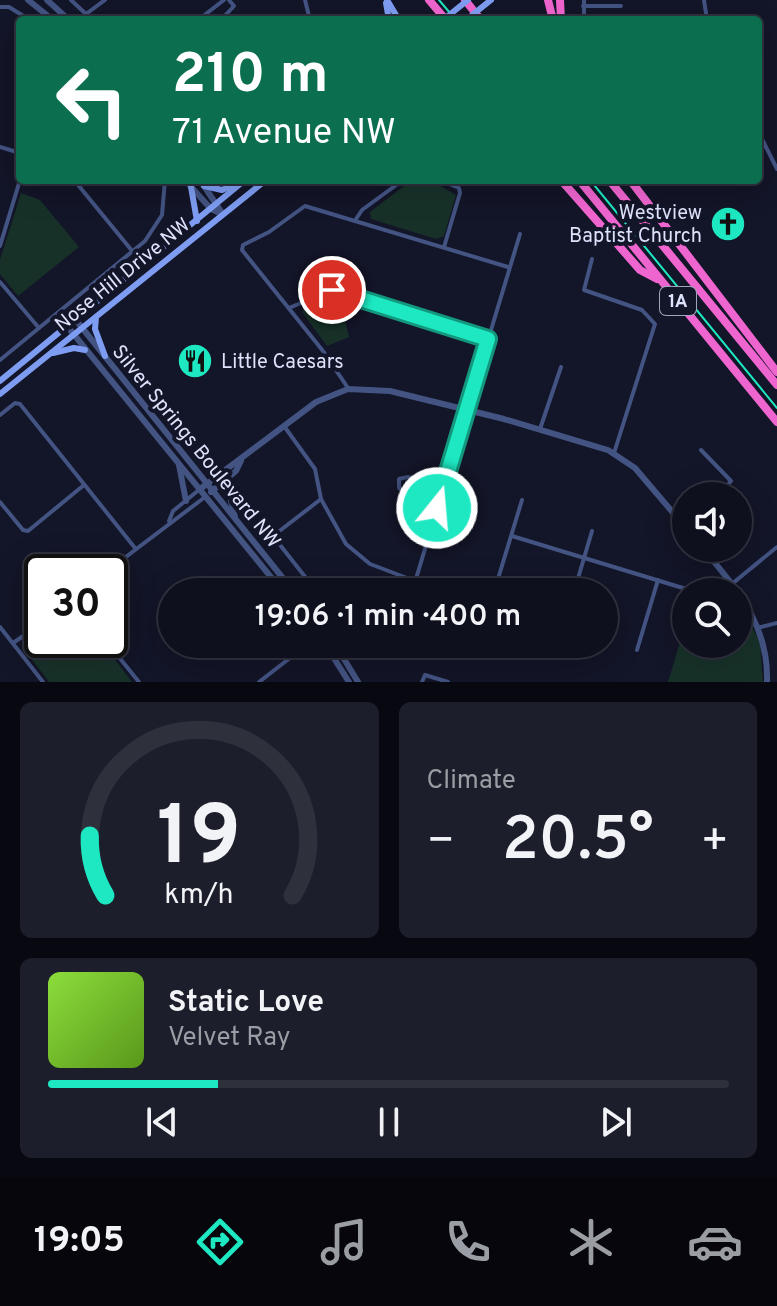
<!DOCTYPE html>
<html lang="en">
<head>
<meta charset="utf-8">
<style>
  :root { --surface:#0e101e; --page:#1c1e2b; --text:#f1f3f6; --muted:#9b9da4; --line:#2e303c; --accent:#1de8c1 }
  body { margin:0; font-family:Overpass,sans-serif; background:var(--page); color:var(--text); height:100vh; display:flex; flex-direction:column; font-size:30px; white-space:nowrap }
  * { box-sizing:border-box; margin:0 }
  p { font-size:26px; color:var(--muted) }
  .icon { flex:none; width:44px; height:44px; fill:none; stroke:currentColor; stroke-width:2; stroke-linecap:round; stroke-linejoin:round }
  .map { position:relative; height:682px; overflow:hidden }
  .drawer { display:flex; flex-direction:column; gap:20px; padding:20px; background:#080910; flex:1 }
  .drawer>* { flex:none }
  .banner { position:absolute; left:16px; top:16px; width:746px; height:168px; border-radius:8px; box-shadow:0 8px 32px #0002,0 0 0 2px var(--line); background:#0b6e4f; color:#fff; overflow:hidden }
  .controls { position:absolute; left:672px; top:482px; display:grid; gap:16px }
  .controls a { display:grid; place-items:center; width:80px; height:80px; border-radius:50%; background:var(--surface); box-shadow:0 8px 32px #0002,0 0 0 2px var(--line); font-size:40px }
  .speed { position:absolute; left:24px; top:554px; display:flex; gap:16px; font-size:40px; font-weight:700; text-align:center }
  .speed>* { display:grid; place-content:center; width:104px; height:104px; border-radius:50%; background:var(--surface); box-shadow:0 8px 32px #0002,0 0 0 2px var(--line); line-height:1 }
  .speed .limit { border:4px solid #111; border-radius:12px; background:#fff; color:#111 }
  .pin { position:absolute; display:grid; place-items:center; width:68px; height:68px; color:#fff; margin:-34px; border:4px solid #fff; border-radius:50%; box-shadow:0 2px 8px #0007 }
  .me { position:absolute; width:88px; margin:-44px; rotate:17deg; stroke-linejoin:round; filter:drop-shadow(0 0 6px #0008) }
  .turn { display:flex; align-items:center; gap:28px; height:168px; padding:0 24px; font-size:36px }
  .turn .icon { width:104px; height:104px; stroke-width:2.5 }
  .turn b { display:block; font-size:56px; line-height:68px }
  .big { font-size:60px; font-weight:600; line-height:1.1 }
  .drawer .card { flex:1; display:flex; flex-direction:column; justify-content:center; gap:12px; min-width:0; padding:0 28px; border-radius:12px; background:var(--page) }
  .drawer .dial { align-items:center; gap:0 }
  .dial svg { height:208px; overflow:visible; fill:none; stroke:var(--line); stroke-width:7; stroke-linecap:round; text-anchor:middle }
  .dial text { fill:var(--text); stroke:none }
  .song { display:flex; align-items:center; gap:24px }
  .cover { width:96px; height:96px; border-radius:12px; background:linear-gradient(135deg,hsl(90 70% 55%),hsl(90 70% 35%)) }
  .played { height:8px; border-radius:4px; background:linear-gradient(90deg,var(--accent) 25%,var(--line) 25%) }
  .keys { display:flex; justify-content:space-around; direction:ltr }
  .heat { display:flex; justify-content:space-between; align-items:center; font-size:44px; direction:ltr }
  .drawer .tiles { flex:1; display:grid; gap:20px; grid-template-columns:1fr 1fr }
  .card:last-child { grid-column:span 2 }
  .trip { position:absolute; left:158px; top:578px; width:460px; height:80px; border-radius:40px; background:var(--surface); box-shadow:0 8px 32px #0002,0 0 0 2px var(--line); font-weight:600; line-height:80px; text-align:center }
  .tab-bar { display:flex; height:128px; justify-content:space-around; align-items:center; background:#06060c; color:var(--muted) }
  .tab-bar .icon { width:56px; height:56px }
  .tab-bar .on { color:var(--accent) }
  .tab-bar b { font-size:36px; color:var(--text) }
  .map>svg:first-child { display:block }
  .green { fill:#173129 }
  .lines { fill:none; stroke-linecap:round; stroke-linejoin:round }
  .minor { stroke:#435382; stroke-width:4 }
  .tertiary { stroke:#435382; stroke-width:6 }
  .secondary { stroke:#7e9df2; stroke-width:6 }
  .motorway { stroke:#ef65cf; stroke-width:8 }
  .tram { stroke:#1de8c1; stroke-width:2 }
  .secondary-bridge { stroke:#7e9df2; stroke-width:6 }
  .route-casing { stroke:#13977d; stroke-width:20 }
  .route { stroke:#1de8c1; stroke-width:14 }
  .labels { text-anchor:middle; stroke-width:8; stroke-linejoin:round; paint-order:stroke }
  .shield { fill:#131528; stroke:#a0a5bc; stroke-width:2 }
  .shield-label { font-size:18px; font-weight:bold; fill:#dde3fc }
  .poi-label { font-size:20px; fill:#dde3fc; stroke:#131528; text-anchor:end }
  .street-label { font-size:20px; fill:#dde3fc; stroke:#131528 }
</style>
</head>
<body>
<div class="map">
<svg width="777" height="682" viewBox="0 0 777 682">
  <rect width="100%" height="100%" fill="#131528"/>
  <!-- green -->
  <g class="green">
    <polygon points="412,180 430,180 456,195 444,236 436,239 371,219 370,212"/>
    <polygon points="21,193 40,200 79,247 18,296 0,274 0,260"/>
    <polygon points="332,297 340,300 349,337 327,346 302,312 305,307"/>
    <polygon points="738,598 760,643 763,682 668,682 686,622 686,644 738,644"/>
    <polygon points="42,629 42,640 100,640 132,682 49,682 24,649 25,642"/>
  </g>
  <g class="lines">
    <!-- minor -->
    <g class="minor">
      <polyline points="71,0 86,14"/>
      <polyline points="305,0 310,20"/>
      <polyline points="584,0 584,20"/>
      <polyline points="704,0 707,20"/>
      <polyline points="583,6 621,6"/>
      <polyline points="0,7 9,7 30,20"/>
      <polyline points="91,20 86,14 105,0"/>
      <polyline points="198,20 224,0"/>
      <polyline points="221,20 234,6 229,0"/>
      <polyline points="758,131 777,169"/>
      <polyline points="0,147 20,153"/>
      <polyline points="74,180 133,252"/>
      <polyline points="440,180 459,188 460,193 444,247"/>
      <polyline points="356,219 362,210 403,180"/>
      <polyline points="0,246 20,180"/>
      <polyline points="592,259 584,290 642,310 655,324 614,453"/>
      <polyline points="0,282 39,328"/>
      <polyline points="289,308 332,290 488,339"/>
      <polyline points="0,360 145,241 162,215 165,180"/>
      <polyline points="348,388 323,351 242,250 243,245 269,232 305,206 508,267"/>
      <polyline points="0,415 15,403 20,404 135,548"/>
      <polyline points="284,426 315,469 321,499 346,544 370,564 415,581"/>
      <polyline points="540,429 561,367"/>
      <polyline points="701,450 731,481 718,496"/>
      <polyline points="0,502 23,530 28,531 84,485"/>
      <polyline points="437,508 412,499 399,488 399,479 408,477 443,488"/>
      <polyline points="169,521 173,511 200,489"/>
      <polyline points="512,536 696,592"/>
      <polyline points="106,572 205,497"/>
      <polyline points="317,592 273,536 321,499"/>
      <polyline points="412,592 520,234"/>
      <polyline points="494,592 522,500"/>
      <polyline points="574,592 592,531"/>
      <polyline points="722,592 777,547"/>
      <polyline points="0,627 43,682"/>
      <polyline points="761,627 777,623"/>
      <polyline points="105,640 139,682"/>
      <polyline points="13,643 42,623"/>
      <polyline points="358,644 364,648 373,644"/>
      <polyline points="637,650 658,580"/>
      <polyline points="259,682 308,644"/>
      <polyline points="422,682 425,675 448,682"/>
    </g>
    <!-- tertiary -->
    <g class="tertiary">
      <polyline points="28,0 53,20"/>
      <polyline points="47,0 69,20"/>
      <polyline points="185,180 211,209 222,214"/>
      <polyline points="200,180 222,213"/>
      <polyline points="75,319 294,592"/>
      <polyline points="67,326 283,592"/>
      <polyline points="179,465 186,501"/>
      <polyline points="226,480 235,517"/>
      <polyline points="200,489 316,402 348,389 390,391 504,419 608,450 635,468 686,528"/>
      <polyline points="211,492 236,471 241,461"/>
      <path d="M703,548C737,590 769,625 767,682"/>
      <polyline points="325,644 349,682"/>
      <polyline points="335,644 358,682"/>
      <polyline points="300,651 302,644"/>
    </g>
    <!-- secondary -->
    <g class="secondary">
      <polyline points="387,0 399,20"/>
      <polyline points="386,3 389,20"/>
      <polyline points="204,186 222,190 236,184"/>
      <polyline points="191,187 197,221"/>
      <polyline points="96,317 95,329 105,356"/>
      <polyline points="53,353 74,348 85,350"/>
      <polyline points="0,381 245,180"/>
      <polyline points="0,394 266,180"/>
    </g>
    <!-- motorway -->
    <g class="motorway">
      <polyline points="429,0 446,20"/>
      <polyline points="465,0 481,20"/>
      <polyline points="548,0 553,20"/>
      <polyline points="560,0 561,20"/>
      <polyline points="561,180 640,270 657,279"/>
      <polyline points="579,180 777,422"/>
      <polyline points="609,180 777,385"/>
      <polyline points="630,180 777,372"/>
    </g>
    <!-- tram -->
    <g class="tram">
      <polyline points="439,0 456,20"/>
      <polyline points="590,180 777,408"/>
    </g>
    <!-- secondary-bridge -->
    <g class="secondary-bridge">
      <polyline points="443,20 468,0"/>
      <polyline points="466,20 491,0"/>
    </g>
  </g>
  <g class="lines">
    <!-- route casing -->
    <g class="route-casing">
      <polyline id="route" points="332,290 488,339 437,508"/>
    </g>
    <!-- route -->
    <use href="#route" class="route"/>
  </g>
  <!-- icons -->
  <defs>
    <g id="church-disc" transform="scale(1.8)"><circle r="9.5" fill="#1de8c1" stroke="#131528"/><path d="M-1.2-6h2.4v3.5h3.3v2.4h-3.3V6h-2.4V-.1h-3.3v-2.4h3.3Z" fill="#111"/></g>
    <g id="restaurant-disc" transform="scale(1.8)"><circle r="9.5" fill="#1de8c1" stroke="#131528"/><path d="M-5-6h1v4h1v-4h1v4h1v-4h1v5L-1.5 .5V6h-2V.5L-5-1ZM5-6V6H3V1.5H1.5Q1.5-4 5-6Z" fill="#111"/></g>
  </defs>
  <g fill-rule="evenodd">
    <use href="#church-disc" x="728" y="224"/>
    <use href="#restaurant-disc" x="195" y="361"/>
  </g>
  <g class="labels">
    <!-- shield labels -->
    <rect class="shield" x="660" y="287" width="36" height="28" rx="6"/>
    <g class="shield-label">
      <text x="678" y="307">1A</text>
    </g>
    <!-- poi labels -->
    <g class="poi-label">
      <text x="702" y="219">Westview<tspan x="702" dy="23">Baptist Church</tspan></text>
      <text x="221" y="368" text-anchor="start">Little Caesars</text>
    </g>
    <!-- street labels -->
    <g class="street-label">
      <text transform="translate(122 274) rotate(-39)" y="7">Nose Hill Drive NW</text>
      <text transform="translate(197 446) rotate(51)" y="7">Silver Springs Boulevard NW</text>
    </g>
  </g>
</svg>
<div class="controls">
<a><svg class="icon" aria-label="sound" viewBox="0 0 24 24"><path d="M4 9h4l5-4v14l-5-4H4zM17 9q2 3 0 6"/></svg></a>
<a><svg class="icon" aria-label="search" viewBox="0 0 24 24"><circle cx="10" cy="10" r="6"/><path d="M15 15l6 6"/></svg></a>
</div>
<div class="speed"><div class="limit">30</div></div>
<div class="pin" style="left:332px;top:290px;background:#d93025"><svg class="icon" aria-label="arrive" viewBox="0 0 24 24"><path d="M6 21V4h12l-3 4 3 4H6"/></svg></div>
<svg class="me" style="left:437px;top:508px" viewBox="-20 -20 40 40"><circle r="17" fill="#1de8c1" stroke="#fff" stroke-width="3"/><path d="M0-11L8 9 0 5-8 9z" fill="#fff"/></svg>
<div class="trip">19:06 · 1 min · 400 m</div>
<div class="banner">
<div class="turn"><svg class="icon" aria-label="left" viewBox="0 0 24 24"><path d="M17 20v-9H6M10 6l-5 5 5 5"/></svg><div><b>210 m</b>71 Avenue NW</div></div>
</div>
</div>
<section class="drawer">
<div class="tiles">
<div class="card dial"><svg viewBox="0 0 100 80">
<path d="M14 69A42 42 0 1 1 86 69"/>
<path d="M14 69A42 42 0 0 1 8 46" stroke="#1de8c1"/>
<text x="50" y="56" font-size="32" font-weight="700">19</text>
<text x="50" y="72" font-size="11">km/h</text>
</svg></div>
<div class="card"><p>Climate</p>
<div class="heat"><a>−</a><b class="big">20.5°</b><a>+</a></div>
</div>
<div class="card">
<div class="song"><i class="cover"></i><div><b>Static Love</b><p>Velvet Ray</p></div></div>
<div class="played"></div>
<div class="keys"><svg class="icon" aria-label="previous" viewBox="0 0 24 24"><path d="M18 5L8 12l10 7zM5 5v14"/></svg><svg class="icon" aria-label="pause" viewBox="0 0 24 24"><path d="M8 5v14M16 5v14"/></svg><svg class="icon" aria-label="next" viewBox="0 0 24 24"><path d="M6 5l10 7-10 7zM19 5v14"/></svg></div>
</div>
</div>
</section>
<nav class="tab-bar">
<b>19:05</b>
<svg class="icon on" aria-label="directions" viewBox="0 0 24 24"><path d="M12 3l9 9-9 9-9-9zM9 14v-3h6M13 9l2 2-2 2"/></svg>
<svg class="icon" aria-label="music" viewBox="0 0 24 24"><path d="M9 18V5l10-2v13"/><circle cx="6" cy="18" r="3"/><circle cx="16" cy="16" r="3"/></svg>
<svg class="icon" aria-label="phone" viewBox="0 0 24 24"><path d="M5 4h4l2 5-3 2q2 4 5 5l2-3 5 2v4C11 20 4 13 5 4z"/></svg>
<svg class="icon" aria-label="climate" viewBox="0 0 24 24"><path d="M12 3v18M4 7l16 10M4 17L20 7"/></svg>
<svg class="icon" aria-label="car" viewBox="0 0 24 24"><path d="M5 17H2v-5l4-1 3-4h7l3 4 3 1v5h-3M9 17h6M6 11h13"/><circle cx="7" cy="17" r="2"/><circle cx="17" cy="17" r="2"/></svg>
</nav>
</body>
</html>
